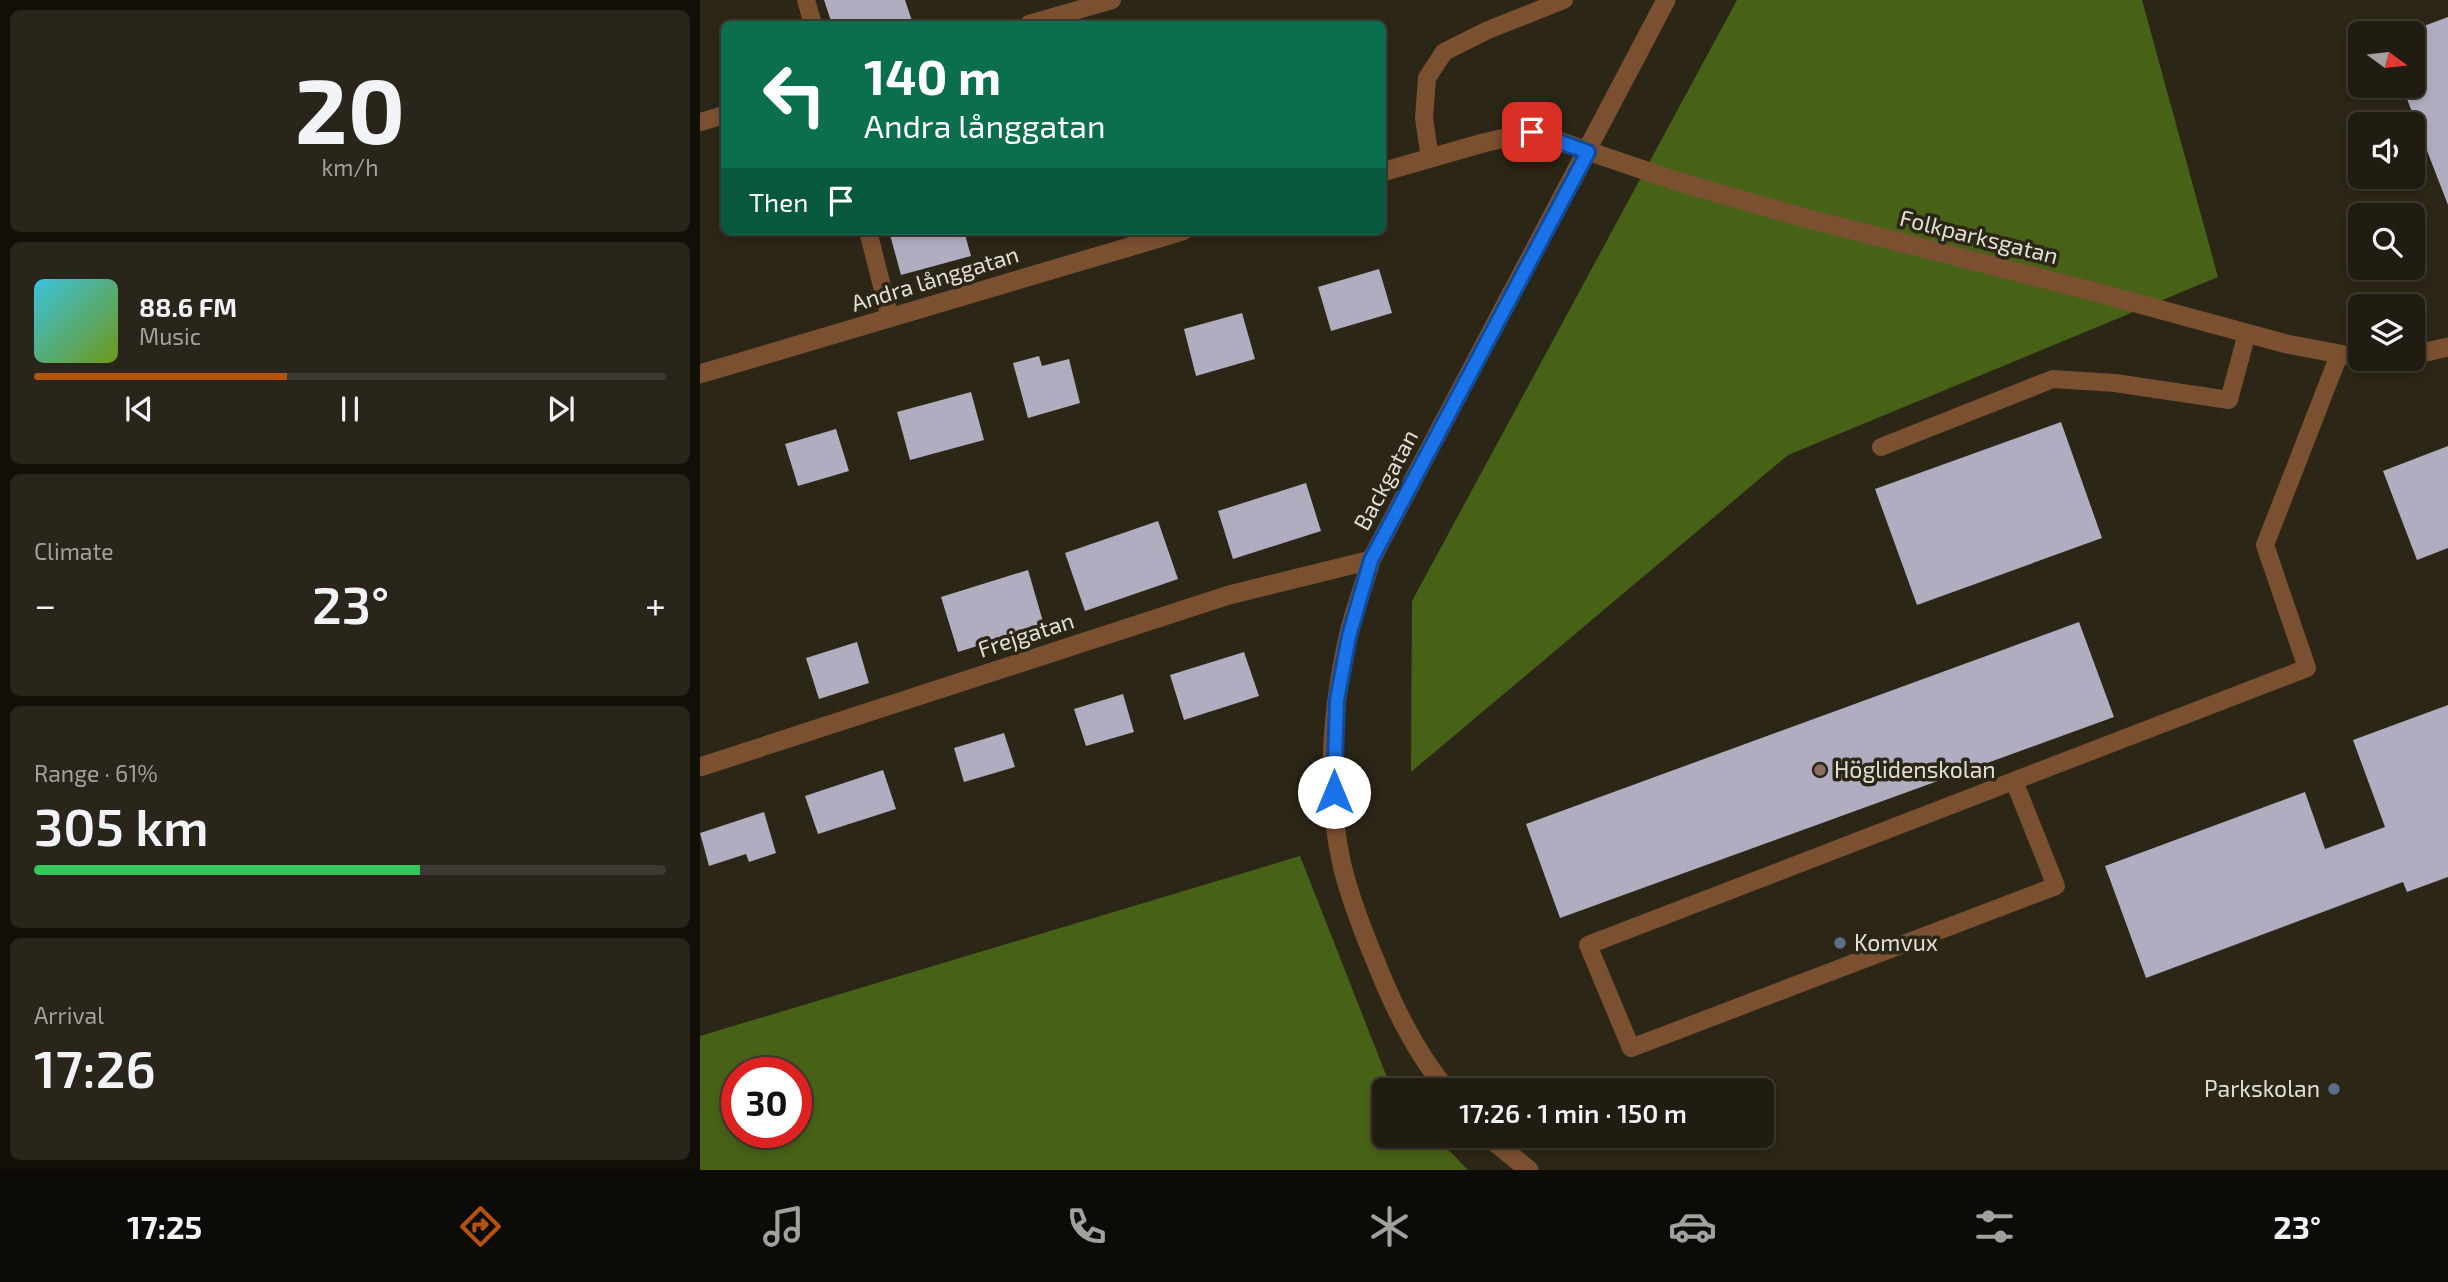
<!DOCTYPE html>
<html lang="en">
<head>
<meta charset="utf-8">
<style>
  :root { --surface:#211c11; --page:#29251a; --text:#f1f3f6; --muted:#a2a19f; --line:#3e3a31; --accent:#b45309 }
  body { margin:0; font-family:"Exo 2",sans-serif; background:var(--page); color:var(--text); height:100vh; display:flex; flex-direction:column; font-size:26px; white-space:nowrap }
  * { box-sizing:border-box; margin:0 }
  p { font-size:23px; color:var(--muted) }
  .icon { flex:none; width:38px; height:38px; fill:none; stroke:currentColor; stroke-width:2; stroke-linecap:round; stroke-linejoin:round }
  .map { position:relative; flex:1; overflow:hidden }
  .drawer { display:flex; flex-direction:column; gap:10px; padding:10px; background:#120f09; width:700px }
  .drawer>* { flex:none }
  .top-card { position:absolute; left:21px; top:21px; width:665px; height:214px; border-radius:10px; box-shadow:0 4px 10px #0003,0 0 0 2px var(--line); background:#0b6e4f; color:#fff; overflow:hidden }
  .needle { width:46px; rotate:105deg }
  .tools { position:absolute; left:1648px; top:21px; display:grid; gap:14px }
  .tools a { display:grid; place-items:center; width:77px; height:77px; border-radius:10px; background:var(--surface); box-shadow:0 4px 10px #0003,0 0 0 2px var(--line); font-size:35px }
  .speed { position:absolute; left:21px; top:1057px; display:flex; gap:14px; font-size:35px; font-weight:700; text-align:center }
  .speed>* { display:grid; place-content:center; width:91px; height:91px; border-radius:50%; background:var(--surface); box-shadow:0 4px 10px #0003,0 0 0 2px var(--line); line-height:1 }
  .speed .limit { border:10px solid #d22; background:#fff; color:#111 }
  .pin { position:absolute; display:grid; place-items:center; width:60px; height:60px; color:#fff; margin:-30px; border-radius:14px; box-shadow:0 4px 10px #0006 }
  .me { position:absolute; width:77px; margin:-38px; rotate:0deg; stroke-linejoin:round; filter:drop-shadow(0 0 5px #0008) }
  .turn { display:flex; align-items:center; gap:24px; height:147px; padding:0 28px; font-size:32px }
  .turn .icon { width:91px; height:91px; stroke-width:2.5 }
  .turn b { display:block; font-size:49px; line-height:60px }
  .then { display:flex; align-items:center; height:66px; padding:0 28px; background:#0003; gap:14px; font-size:26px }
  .big { font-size:52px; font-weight:600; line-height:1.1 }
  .drawer .widget { flex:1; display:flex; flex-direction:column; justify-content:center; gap:10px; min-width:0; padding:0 24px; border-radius:10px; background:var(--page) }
  .drawer .dial { align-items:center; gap:0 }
  .dial b { font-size:91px; line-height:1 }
  .song { display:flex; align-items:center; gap:21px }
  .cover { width:84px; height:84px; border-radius:10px; background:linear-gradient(135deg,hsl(190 70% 55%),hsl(80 70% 35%)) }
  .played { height:7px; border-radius:4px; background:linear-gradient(90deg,var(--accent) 40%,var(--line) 40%) }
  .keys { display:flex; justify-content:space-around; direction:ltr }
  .heat { display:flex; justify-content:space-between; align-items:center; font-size:38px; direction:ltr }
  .charge { height:10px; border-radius:5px; background:linear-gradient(90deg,#34c759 61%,var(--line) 0) }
  .trip { position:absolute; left:672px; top:1078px; width:402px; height:70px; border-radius:10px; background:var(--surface); box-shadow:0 4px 10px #0003,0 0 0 2px var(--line); font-weight:600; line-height:70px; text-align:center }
  .menu { display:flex; height:112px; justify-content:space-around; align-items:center; background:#0d0b07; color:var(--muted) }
  .menu .icon { width:49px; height:49px }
  .menu .active { color:var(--accent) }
  .menu b { font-size:32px; color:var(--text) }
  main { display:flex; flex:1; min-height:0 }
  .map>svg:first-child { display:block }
  .forest { fill:#476117; fill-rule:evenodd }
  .building { fill:#b0adc0 }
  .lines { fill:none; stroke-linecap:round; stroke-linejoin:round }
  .service { stroke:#7a5030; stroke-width:18 }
  .minor { stroke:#7a5030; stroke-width:19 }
  .route-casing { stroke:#114b97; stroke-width:18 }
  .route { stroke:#1a73e8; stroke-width:12 }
  .education-dot { fill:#8d6e63; stroke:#2c2617; stroke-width:2.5 }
  .service-dot { fill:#5c6f8a; stroke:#2c2617; stroke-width:2.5 }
  .labels { text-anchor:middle; stroke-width:7; stroke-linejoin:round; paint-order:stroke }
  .street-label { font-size:23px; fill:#e1ded4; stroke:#2c2617 }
  .poi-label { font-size:23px; fill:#e1ded4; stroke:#2c2617; text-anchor:start }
</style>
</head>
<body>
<main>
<section class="drawer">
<div class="widget dial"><b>20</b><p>km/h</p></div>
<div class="widget">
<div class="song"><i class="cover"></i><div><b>88.6 FM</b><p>Music</p></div></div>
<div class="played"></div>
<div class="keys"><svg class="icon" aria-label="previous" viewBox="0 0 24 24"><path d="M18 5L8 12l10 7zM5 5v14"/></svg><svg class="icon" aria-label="pause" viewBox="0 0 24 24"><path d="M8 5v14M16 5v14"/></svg><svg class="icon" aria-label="next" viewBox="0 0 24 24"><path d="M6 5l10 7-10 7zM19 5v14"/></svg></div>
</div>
<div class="widget"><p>Climate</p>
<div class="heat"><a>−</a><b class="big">23°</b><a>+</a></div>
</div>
<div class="widget"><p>Range · 61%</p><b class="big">305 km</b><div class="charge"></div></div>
<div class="widget"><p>Arrival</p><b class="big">17:26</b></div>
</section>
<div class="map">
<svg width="1748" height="1170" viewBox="0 0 1748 1170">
  <rect width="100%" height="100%" fill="#2c2617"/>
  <!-- forest -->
  <g class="forest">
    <polygon points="1037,0 1442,0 1518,277 1088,455 711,772 712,601"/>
    <path d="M600,856L692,1090H684V1136H735L768,1170H0V1036ZM37,1073H96V1132H37Z"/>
  </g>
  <!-- building -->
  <g class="building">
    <polygon points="124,0 205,0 213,24 132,24"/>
    <polygon points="1748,17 1748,205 1702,86 1713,86 1713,33 1705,33"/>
    <polygon points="189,231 264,231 271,256 201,275"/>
    <polygon points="679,269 692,313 631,331 618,287"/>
    <polygon points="542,313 555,359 496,376 484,329"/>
    <polygon points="339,356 342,366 369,359 380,403 328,418 313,363"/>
    <polygon points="271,392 284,440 210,460 197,412"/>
    <polygon points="1361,422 1402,538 1217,605 1175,489"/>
    <polygon points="136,429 149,471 98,486 85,444"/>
    <polygon points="1748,446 1748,548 1717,560 1683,471"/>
    <polygon points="606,483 621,531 533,559 518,511"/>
    <polygon points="458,521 478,579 385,611 365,553"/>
    <polygon points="328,570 344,625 258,652 241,597"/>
    <polygon points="1379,622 1414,717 860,918 826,824"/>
    <polygon points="157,642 169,683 119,699 106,658"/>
    <polygon points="544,652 559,696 484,720 470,675"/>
    <polygon points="423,694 434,732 386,746 374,709"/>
    <polygon points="1748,705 1748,877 1707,892 1703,882 1446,978 1405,866 1605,792 1625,849 1685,827 1653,740"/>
    <polygon points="304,733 315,767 264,782 254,748"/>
    <polygon points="183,770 196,809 118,834 105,796"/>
    <polygon points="64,812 76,853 49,862 46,854 9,866 0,833"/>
  </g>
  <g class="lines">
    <!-- service -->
    <g class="service">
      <polyline points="106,0 113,24"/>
      <polyline points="329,24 412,0"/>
      <polyline points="0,122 24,115"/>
      <polyline points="730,158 724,118 727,78 744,52 788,30 864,0"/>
      <polyline points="168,231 190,318"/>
      <polyline points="1181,447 1353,379 1415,383 1529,400 1547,333"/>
      <polyline points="1314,781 1356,886 931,1048 888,945 1607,668 1565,545 1639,355"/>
    </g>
    <!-- minor -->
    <g class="minor">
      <polyline points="682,172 783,143 832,132 976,181 1105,218 1388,290 1587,344 1661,358"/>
      <polyline points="1713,355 1748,347"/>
      <polyline points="0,374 483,231"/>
      <polyline points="0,767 529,595 671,560"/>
      <path d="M747,1090C715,1052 693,1006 675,960C662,929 650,898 642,865C625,791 632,710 648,637C654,611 664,586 671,560L966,0"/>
      <polyline points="787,1136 829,1170"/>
    </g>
  </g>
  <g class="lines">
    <!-- route casing -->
    <g class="route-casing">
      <polyline id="route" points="634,792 637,700 649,636 671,560 888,152 832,132"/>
    </g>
    <!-- route -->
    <use href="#route" class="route"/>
  </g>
  <!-- markers -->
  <circle class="education-dot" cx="1120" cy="770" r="7"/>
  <g class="service-dot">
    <circle cx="1140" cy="943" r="7"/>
    <circle cx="1634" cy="1089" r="7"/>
  </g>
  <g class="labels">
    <!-- street labels -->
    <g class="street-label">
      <text transform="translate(1279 237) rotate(14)" y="8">Folkparksgatan</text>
      <text transform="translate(235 279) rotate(-17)" y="8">Andra långgatan</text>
      <text transform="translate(686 480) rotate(-62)" y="8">Backgatan</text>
      <text transform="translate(326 635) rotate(-18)" y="8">Frejgatan</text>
    </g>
    <!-- poi labels -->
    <g class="poi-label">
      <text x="1134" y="778">Höglidenskolan</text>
      <text x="1154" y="951">Komvux</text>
      <text x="1620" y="1097" text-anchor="end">Parkskolan</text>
    </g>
  </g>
</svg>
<div class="tools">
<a><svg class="needle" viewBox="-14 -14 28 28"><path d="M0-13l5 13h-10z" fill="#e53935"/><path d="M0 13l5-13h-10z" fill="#a2a19f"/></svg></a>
<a><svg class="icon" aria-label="sound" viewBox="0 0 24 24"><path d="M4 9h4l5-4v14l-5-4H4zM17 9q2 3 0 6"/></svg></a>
<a><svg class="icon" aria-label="search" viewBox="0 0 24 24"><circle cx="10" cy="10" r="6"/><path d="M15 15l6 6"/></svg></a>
<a><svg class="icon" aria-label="layers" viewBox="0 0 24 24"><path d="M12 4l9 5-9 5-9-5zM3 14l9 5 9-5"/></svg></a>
</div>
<div class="speed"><div class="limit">30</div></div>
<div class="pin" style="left:832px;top:132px;background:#d93025"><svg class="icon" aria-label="arrive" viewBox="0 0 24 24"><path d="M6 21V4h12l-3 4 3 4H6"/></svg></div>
<svg class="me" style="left:634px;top:792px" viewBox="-20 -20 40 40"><circle r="19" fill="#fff"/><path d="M0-13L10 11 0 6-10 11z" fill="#1a73e8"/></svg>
<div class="trip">17:26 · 1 min · 150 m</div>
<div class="top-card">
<div class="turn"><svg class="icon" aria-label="left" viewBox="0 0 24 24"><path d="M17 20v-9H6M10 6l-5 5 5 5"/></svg><div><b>140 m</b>Andra långgatan</div></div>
<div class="then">Then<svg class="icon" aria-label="arrive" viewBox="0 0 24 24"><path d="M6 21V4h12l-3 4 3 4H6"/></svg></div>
</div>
</div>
</main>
<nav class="menu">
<b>17:25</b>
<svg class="icon active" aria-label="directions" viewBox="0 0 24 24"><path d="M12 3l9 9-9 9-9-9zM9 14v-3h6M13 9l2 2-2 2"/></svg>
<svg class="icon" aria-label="music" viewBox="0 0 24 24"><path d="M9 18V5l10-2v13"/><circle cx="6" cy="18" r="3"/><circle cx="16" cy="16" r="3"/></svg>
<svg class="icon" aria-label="phone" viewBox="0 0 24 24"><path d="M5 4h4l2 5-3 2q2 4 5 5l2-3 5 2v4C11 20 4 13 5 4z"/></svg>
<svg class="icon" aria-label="climate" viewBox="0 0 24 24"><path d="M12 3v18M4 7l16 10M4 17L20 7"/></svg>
<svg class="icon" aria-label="car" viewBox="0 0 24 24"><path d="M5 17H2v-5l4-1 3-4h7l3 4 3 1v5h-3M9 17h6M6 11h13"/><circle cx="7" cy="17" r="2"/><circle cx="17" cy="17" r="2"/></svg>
<svg class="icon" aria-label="filters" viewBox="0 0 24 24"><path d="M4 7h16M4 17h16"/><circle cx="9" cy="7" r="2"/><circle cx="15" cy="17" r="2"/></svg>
<b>23°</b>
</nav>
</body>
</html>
